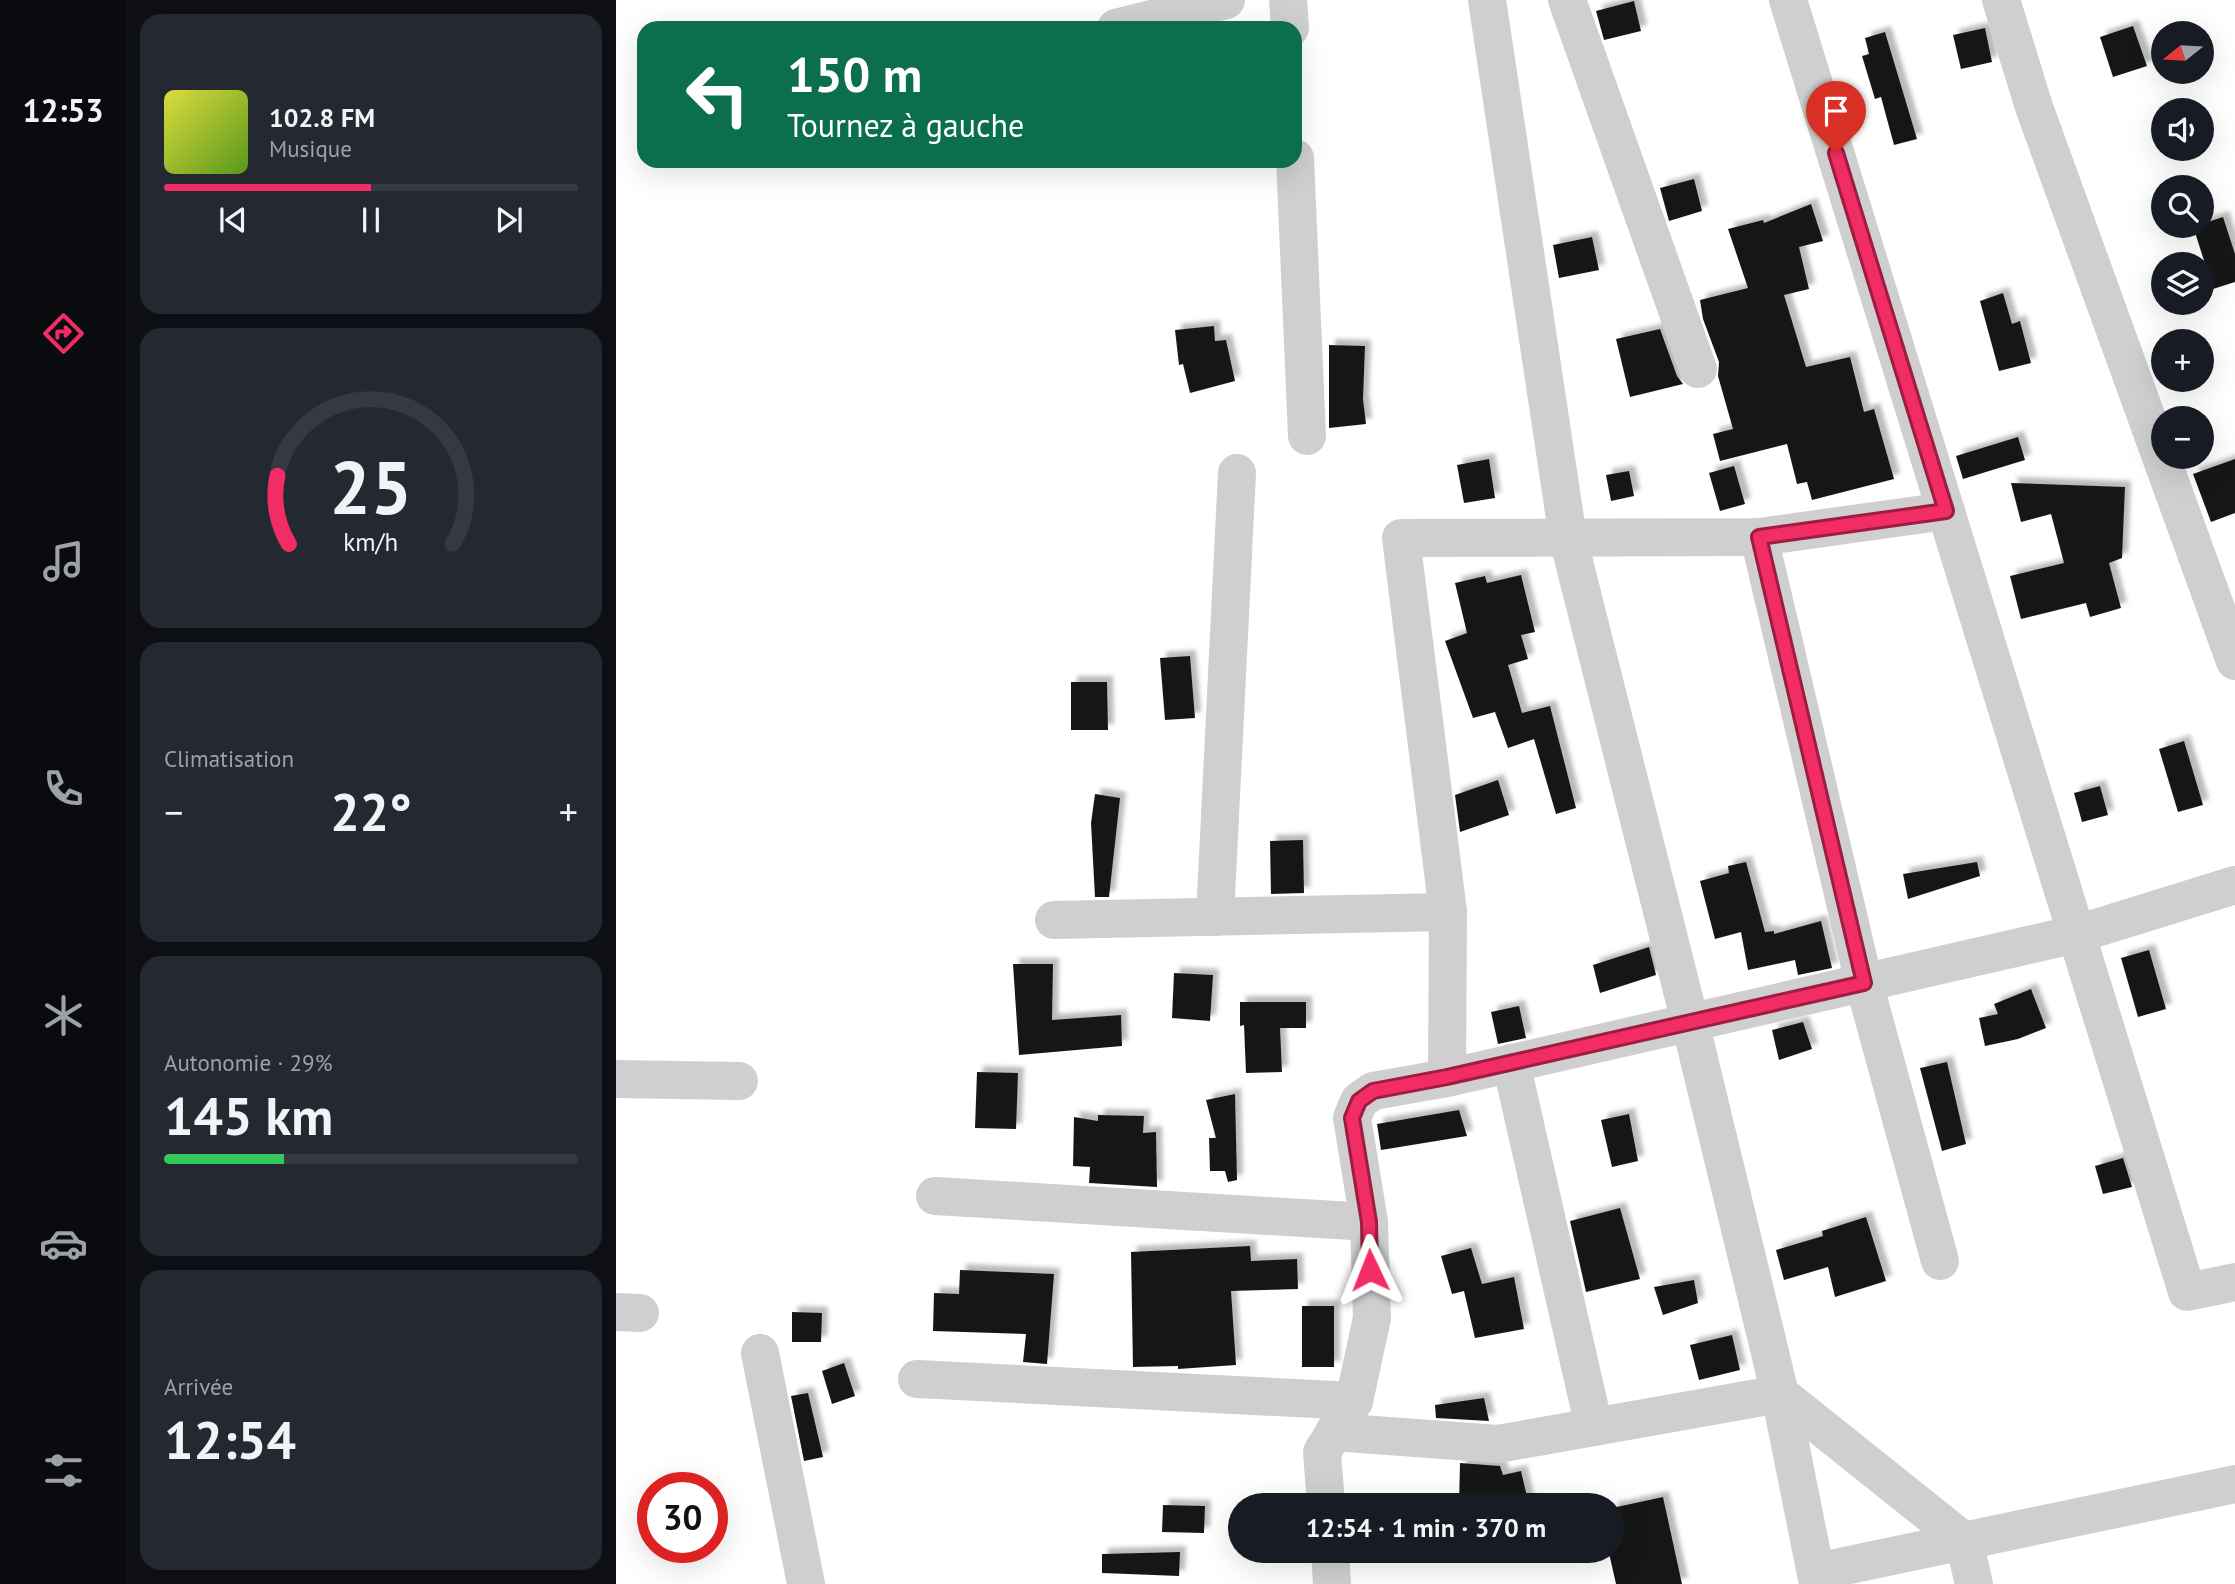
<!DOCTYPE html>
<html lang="fr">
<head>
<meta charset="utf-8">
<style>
  :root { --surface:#171b24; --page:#242831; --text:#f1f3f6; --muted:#9ea1a6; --line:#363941; --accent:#f22c64 }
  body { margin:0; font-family:"PT Sans",sans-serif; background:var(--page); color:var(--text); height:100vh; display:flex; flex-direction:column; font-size:26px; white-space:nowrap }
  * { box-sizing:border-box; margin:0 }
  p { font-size:23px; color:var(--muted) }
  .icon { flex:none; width:38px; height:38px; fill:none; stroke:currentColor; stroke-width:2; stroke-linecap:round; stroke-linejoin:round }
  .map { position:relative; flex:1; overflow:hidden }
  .details { display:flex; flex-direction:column; gap:14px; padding:14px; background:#0d0f14; width:490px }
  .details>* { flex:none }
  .banner { position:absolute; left:21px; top:21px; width:665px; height:147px; border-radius:21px; box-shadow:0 7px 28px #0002; background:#0b6e4f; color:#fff; overflow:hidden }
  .needle { width:46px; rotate:252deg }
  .tools { position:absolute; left:1535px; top:21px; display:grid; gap:14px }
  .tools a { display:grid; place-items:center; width:63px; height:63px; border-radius:50%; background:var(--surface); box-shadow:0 7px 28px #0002; font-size:35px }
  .speed { position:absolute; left:21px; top:1472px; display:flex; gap:14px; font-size:35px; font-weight:700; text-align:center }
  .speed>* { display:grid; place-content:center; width:91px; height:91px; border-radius:50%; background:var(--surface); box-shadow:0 7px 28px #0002; line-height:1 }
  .speed .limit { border:10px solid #d22; background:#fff; color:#111 }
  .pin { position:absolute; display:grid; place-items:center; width:60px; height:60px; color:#fff; margin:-72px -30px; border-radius:50% 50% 50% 0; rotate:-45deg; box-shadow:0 0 7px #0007 }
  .pin .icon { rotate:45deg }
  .me { position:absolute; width:77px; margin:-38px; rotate:358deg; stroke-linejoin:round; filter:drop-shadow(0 0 5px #0008) }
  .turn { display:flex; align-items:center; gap:24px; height:147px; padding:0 35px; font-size:32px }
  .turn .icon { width:91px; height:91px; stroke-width:2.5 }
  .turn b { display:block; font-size:49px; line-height:60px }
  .big { font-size:52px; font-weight:600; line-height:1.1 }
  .details .widget { flex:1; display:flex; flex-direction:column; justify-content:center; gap:10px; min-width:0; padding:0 24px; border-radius:21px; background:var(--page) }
  .details .dial { align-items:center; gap:0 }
  .dial svg { height:182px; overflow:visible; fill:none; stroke:var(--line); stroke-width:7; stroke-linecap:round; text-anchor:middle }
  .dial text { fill:var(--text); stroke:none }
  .song { display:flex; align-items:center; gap:21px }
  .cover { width:84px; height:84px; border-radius:10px; background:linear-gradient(135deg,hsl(60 70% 55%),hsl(90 70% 35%)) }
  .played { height:7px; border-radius:4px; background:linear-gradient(90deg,var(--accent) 50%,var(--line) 50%) }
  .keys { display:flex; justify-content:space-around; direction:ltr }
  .heat { display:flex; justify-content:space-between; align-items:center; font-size:38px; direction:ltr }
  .charge { height:10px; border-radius:5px; background:linear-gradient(90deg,#34c759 29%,var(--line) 0) }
  .trip { position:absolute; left:612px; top:1493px; width:396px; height:70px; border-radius:35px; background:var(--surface); box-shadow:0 7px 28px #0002; font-weight:600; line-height:70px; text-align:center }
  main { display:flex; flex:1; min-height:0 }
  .menu { display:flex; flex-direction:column; width:126px; justify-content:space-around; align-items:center; background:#090b0e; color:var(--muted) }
  .menu .icon { width:49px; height:49px }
  .menu .current { color:var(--accent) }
  .menu b { font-size:32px; color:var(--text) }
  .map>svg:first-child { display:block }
  .building { fill:#191919; filter:url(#shadow) }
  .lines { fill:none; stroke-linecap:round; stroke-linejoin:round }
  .minor { stroke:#cfcfcf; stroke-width:38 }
  .route-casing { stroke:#9d1d41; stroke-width:18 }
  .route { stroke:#f22c64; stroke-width:12 }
</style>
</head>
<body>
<main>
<nav class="menu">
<b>12:53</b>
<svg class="icon current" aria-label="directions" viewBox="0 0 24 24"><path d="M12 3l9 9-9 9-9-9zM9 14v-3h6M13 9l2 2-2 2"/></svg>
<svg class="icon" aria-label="music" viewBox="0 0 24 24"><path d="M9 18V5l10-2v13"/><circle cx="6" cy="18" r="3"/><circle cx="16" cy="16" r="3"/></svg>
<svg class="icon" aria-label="phone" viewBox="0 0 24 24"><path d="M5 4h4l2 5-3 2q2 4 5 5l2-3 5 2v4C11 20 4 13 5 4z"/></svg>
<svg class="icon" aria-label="climate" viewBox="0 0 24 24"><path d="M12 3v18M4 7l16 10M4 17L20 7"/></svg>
<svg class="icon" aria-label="car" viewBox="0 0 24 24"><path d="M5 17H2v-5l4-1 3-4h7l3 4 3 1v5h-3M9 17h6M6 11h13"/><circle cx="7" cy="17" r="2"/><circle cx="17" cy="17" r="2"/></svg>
<svg class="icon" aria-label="filters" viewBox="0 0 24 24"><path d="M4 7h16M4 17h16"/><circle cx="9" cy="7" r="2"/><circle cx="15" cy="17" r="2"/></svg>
</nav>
<section class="details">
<div class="widget">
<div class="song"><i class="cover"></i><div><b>102.8 FM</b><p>Musique</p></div></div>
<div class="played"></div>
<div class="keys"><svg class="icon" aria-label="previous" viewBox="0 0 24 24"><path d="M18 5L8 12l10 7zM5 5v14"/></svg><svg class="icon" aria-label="pause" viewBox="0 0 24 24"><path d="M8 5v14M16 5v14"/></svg><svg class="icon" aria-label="next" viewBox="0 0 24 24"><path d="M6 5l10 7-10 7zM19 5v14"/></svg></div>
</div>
<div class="widget dial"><svg viewBox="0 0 100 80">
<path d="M14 69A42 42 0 1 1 86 69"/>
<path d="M14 69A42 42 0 0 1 9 39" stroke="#f22c64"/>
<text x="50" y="56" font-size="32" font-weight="700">25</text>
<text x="50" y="72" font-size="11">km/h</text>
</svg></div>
<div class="widget"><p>Climatisation</p>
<div class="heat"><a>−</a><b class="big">22°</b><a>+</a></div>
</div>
<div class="widget"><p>Autonomie · 29%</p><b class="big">145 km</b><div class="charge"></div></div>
<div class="widget"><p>Arrivée</p><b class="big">12:54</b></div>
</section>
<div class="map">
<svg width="1619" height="1584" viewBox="0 0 1619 1584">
  <defs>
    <filter id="shadow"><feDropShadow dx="6" dy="-6" stdDeviation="2" flood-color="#0004"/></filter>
  </defs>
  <rect width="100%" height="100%" fill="#fff"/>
  <!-- building -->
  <g class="building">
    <polygon points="1018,1 1025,31 988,40 980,11"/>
    <polygon points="1517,26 1531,66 1497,77 1484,37"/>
    <polygon points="1369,28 1376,62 1345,69 1337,35"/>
    <polygon points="1269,32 1301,139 1278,145 1265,97 1259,99 1246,56 1253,54 1249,38"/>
    <polygon points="1078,179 1086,211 1053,221 1044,188"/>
    <polygon points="1195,204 1207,241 1183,247 1193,289 1168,295 1190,367 1234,357 1248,412 1258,409 1278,479 1196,500 1191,482 1181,484 1171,444 1104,461 1097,434 1117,429 1102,376 1103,362 1087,319 1084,300 1132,288 1112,229 1147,220 1148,223"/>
    <polygon points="1607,217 1619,254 1619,282 1597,289 1577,226 1586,226 1586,224"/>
    <polygon points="976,237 983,270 943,278 937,245"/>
    <polygon points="1387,293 1396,324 1404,321 1415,363 1383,371 1364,301"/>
    <polygon points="598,326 599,341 610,340 619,381 574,393 567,364 563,365 559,330"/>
    <polygon points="1044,329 1061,376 1067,384 1014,397 1000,339"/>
    <polygon points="713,345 749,346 747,399 750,424 713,428"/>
    <polygon points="1402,437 1409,460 1347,479 1340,456"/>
    <polygon points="873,459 879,498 848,503 841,465"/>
    <polygon points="1619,459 1619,513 1595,522 1577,474"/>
    <polygon points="1118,466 1129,504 1104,511 1093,473"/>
    <polygon points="1013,471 1018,496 995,501 990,475"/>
    <polygon points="1395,483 1509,487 1506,558 1493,563 1505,608 1474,617 1470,603 1405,619 1394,576 1448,563 1435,514 1405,522"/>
    <polygon points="905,575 919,632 905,635 912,659 892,665 906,713 934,706 960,808 940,814 918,739 892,748 879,712 857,718 829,641 851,633 839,583 869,576 871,583"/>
    <polygon points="574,656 579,718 549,720 544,658"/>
    <polygon points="455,682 491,682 492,730 455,730"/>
    <polygon points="1568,741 1587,805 1562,812 1543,749"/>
    <polygon points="882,780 893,815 844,832 839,795"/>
    <polygon points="1484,786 1492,815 1466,822 1458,793"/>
    <polygon points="479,794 504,798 493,897 479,897 475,823"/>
    <polygon points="687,840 688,893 655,894 654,841"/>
    <polygon points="1130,862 1149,932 1158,931 1158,934 1205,921 1216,968 1182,975 1179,960 1132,970 1125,932 1099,939 1084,881 1113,873 1112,866"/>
    <polygon points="1361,862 1364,876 1292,899 1287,874"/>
    <polygon points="1033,947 1040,975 984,993 977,965"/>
    <polygon points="1533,950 1550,1009 1522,1017 1505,958"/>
    <polygon points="397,964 437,964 436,1020 505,1015 506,1046 403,1055"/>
    <polygon points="558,973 597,975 594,1021 556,1018"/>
    <polygon points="1415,989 1430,1028 1402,1039 1369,1046 1363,1018 1382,1014 1378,1004"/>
    <polygon points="624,1002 690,1002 690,1028 664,1028 666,1072 630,1073 628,1025 624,1026"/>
    <polygon points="903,1006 910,1038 882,1044 875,1012"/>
    <polygon points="1187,1022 1196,1049 1163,1060 1156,1030"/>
    <polygon points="1331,1062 1350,1144 1326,1151 1304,1068"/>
    <polygon points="361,1072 402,1073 400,1129 359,1128"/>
    <polygon points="619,1094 621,1180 612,1182 609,1171 594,1171 593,1138 600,1138 590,1100"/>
    <polygon points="843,1110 851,1136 765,1150 761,1124"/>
    <polygon points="1013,1114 1022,1161 996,1167 985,1120"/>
    <polygon points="482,1115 528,1116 527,1133 540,1132 541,1187 473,1183 474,1167 457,1166 458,1117 482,1121"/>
    <polygon points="1507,1158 1516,1187 1487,1194 1479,1166"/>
    <polygon points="1004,1208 1024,1279 970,1292 954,1221"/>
    <polygon points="1250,1217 1270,1281 1219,1297 1212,1267 1168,1280 1160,1250 1207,1236 1206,1231"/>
    <polygon points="634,1246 635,1261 681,1259 682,1289 615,1291 620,1365 562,1369 562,1366 517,1367 515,1252"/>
    <polygon points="855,1248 866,1284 898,1277 908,1329 859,1338 848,1291 836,1294 825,1256"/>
    <polygon points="344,1270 438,1274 431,1364 407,1362 410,1334 317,1331 318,1293 343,1294"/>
    <polygon points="1078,1280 1082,1303 1047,1315 1038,1287"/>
    <rect x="686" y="1306" width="32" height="61"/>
    <polygon points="176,1312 206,1313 205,1342 176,1342"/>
    <polygon points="1116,1335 1124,1370 1083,1380 1074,1345"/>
    <polygon points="228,1363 239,1396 216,1404 206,1371"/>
    <polygon points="192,1393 207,1457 188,1461 175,1396"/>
    <polygon points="868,1398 873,1421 820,1418 819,1405"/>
    <polygon points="844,1463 884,1466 887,1475 905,1471 913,1505 843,1505"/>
    <polygon points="1047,1497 1066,1584 1000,1584 993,1553 996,1552 996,1508"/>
    <polygon points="547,1505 589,1506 588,1533 546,1532"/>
    <polygon points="564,1552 563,1576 486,1573 486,1554"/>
  </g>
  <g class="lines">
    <!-- minor -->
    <g class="minor">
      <polyline points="672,0 674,28"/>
      <polyline points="871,0 952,538 1074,1022 1164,1394 1202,1584"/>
      <polyline points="951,0 1082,369"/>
      <polyline points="1172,0 1571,1292 1619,1282"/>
      <polyline points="1385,0 1418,107 1619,661"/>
      <polyline points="500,28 610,0"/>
      <polyline points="679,158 691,436"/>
      <polyline points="1143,537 1248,983 1324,1261"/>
      <polyline points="599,917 621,473"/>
      <polyline points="438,920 832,912"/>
      <polyline points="895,1063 978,1427"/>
      <polyline points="831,1078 832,912 785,538 1143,537 1330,511"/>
      <polyline points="0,1079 123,1081"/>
      <polyline points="319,1196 753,1222"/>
      <polyline points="0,1312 24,1313"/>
      <polyline points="144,1353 190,1584"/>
      <polyline points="301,1379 738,1401"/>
      <polyline points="718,1432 882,1444 1164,1394 1348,1541 1358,1584"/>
      <polyline points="710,1505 706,1452 738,1401 756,1318 753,1222 736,1118 743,1101 757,1091 831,1078 1461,934 1619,885"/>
      <polyline points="714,1550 716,1584"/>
      <polyline points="1200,1572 1619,1484"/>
    </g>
  </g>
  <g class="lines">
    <!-- route casing -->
    <g class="route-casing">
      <polyline id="route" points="754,1270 753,1222 736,1118 743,1101 757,1091 831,1077 1248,983 1143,537 1330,511 1220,153"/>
    </g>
    <!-- route -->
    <use href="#route" class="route"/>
  </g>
</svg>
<div class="tools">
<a><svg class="needle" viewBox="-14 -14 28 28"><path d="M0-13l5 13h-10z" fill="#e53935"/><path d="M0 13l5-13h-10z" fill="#9ea1a6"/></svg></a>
<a><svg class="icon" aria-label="sound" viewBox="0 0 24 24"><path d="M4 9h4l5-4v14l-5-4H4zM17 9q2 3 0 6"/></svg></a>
<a><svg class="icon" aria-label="search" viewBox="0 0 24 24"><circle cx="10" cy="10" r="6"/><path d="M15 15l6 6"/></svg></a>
<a><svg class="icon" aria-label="layers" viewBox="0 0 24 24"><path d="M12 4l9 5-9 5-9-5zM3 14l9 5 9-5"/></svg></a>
<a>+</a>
<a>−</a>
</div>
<div class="speed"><div class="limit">30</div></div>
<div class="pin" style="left:1220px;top:153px;background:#d93025"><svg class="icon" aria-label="arrive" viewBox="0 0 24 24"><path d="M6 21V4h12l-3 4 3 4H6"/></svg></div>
<svg class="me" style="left:754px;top:1270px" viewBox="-20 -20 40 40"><path d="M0-17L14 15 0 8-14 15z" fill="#f22c64" stroke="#fff" stroke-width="4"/></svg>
<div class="trip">12:54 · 1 min · 370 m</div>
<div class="banner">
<div class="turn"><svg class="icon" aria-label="left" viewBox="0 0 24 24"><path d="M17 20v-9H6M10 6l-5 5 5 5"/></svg><div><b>150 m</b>Tournez à gauche</div></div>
</div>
</div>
</main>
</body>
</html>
